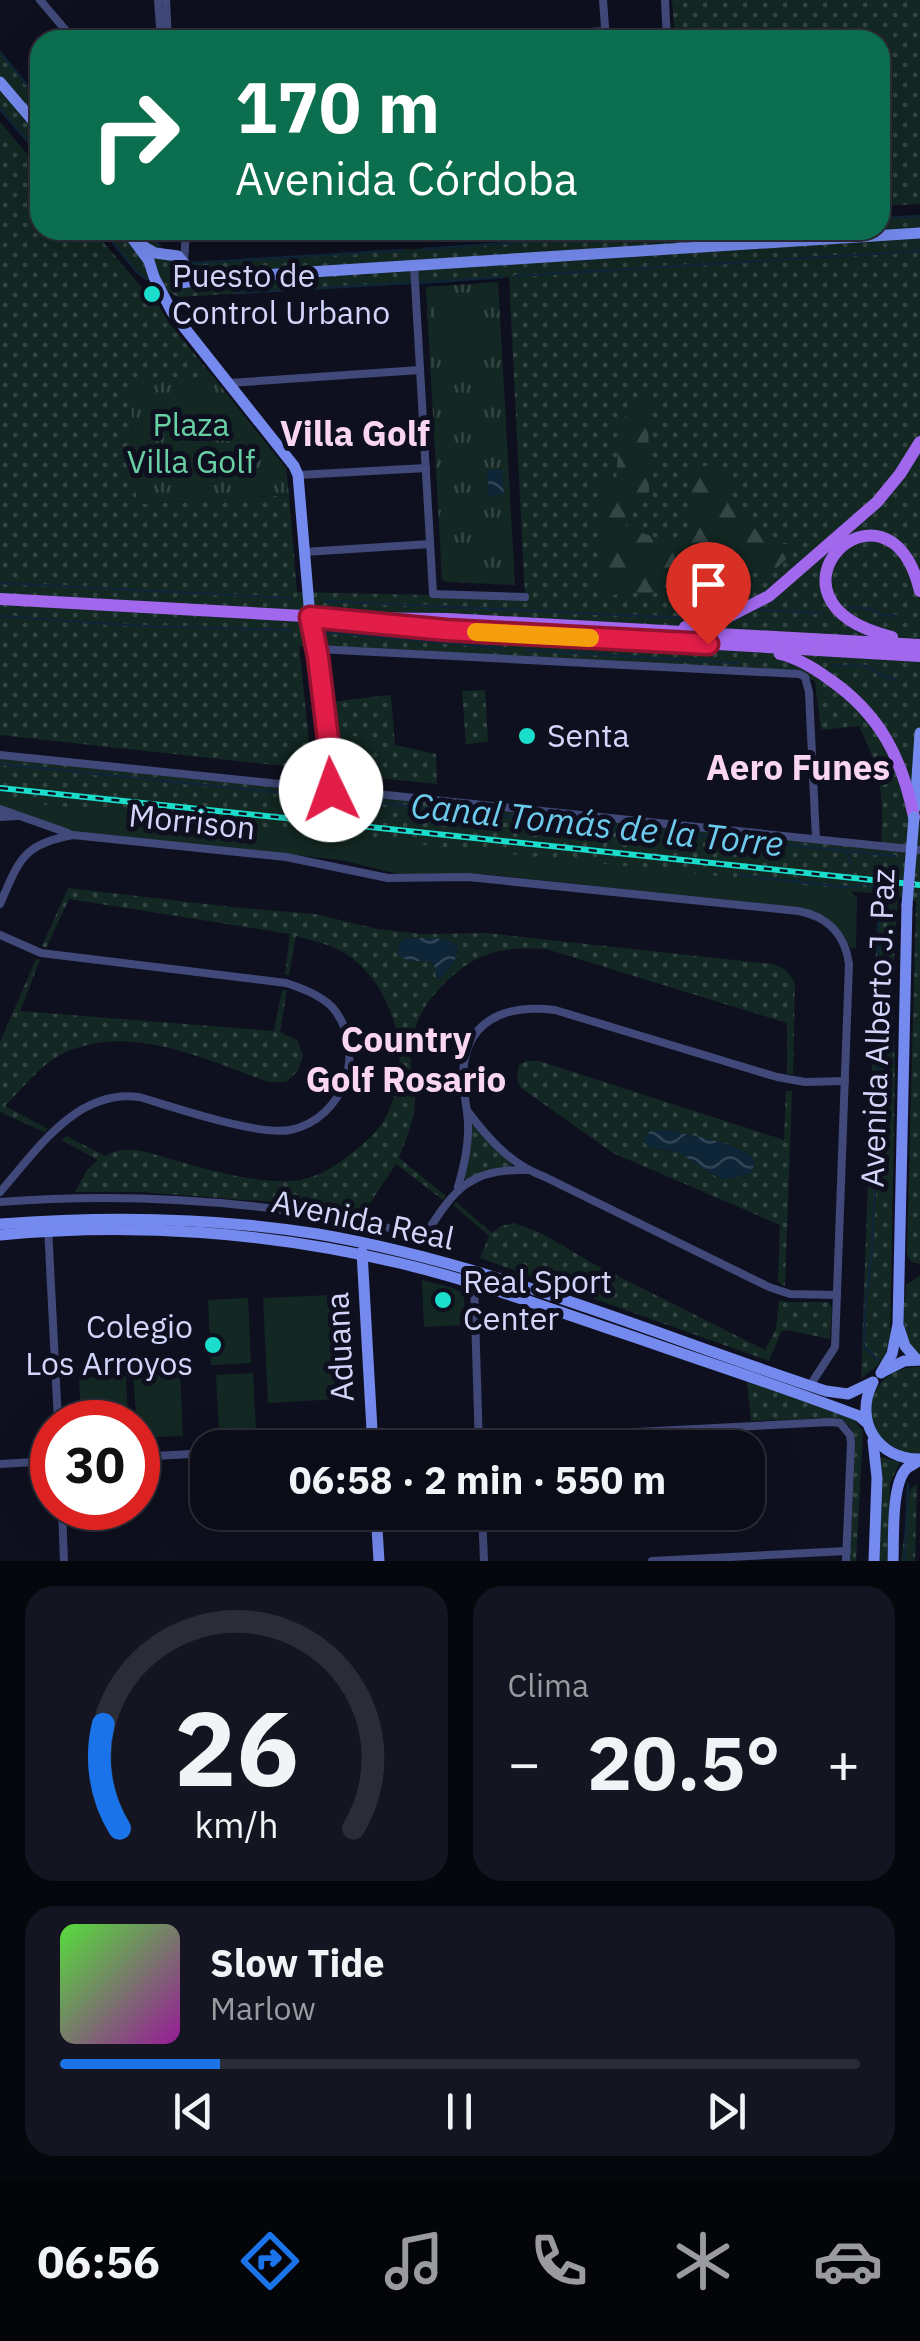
<!DOCTYPE html>
<html lang="es">
<head>
<meta charset="utf-8">
<style>
  :root { --surface:#0b0c17; --page:#141520; --text:#f1f3f6; --muted:#9a9ba1; --line:#2b2c36; --accent:#1a73e8 }
  body { margin:0; font-family:"IBM Plex Sans",sans-serif; background:var(--page); color:var(--text); height:100vh; display:flex; flex-direction:column; font-size:38px; white-space:nowrap }
  * { box-sizing:border-box; margin:0 }
  p { font-size:32px; color:var(--muted) }
  .icon { flex:none; width:55px; height:55px; fill:none; stroke:currentColor; stroke-width:2; stroke-linecap:round; stroke-linejoin:round }
  .map { position:relative; height:1561px; overflow:hidden }
  .side { display:flex; flex-direction:column; gap:25px; padding:25px; background:#06070d; flex:1 }
  .side>* { flex:none }
  .guide { position:absolute; left:30px; top:30px; width:860px; height:210px; border-radius:30px; box-shadow:0 10px 40px #0002,0 0 0 2px var(--line); background:#0b6e4f; color:#fff; overflow:hidden }
  .speed { position:absolute; left:30px; top:1400px; display:flex; gap:20px; font-size:50px; font-weight:700; text-align:center }
  .speed>* { display:grid; place-content:center; width:130px; height:130px; border-radius:50%; background:var(--surface); box-shadow:0 10px 40px #0002,0 0 0 2px var(--line); line-height:1 }
  .speed .limit { border:15px solid #d22; background:#fff; color:#111 }
  .pin { position:absolute; display:grid; place-items:center; width:85px; height:85px; color:#fff; margin:-102px -42px; border-radius:50% 50% 50% 0; rotate:-45deg; box-shadow:0 0 10px #0007 }
  .pin .icon { rotate:45deg }
  .me { position:absolute; width:110px; margin:-55px; rotate:357deg; stroke-linejoin:round; filter:drop-shadow(0 0 8px #0008) }
  .turn { display:flex; align-items:center; gap:35px; height:210px; padding:0 40px; font-size:45px }
  .turn .icon { width:130px; height:130px; stroke-width:2.5 }
  .turn b { display:block; font-size:70px; line-height:85px }
  .big { font-size:75px; font-weight:700; line-height:1.1 }
  .side .widget { flex:1; display:flex; flex-direction:column; justify-content:center; gap:15px; min-width:0; padding:0 35px; border-radius:30px; background:var(--page) }
  .side .dial { align-items:center; gap:0 }
  .dial svg { height:260px; overflow:visible; fill:none; stroke:var(--line); stroke-width:7; stroke-linecap:round; text-anchor:middle }
  .dial text { fill:var(--text); stroke:none }
  .song { display:flex; align-items:center; gap:30px }
  .cover { width:120px; height:120px; border-radius:15px; background:linear-gradient(135deg,hsl(110 70% 55%),hsl(300 70% 35%)) }
  .played { height:10px; border-radius:5px; background:linear-gradient(90deg,var(--accent) 20%,var(--line) 20%) }
  .keys { display:flex; justify-content:space-around; direction:ltr }
  .heat { display:flex; justify-content:space-between; align-items:center; font-size:55px; direction:ltr }
  .side .tiles { flex:1; display:grid; gap:25px; grid-template-columns:1fr 1fr }
  .widget:last-child { grid-column:span 2 }
  .trip { position:absolute; left:190px; top:1430px; width:575px; height:100px; border-radius:30px; background:var(--surface); box-shadow:0 10px 40px #0002,0 0 0 2px var(--line); font-weight:700; line-height:100px; text-align:center }
  .tab-bar { display:flex; height:160px; justify-content:space-around; align-items:center; background:#040509; color:var(--muted) }
  .tab-bar .icon { width:70px; height:70px }
  .tab-bar .on { color:var(--accent) }
  .tab-bar b { font-size:45px; color:var(--text) }
  .map>svg:first-child { display:block }
  .grass { fill:url(#grass-dots); fill-rule:evenodd }
  .forest { fill:url(#forest-firs) }
  .park { fill:url(#park-tufts) }
  .garden { fill:#132823 }
  .water { fill:url(#water-waves) }
  .lines { fill:none; stroke-linecap:round; stroke-linejoin:round }
  .stream { stroke:#0f2639; stroke-width:2.5 }
  .street { stroke:#404979; stroke-width:8 }
  .secondary { stroke:#758aee; stroke-width:11 }
  .primary { stroke:#a167ec; stroke-width:12 }
  .rail-casing { stroke:#1bddcb; stroke-width:6 }
  .rail { stroke:#0f101f; stroke-width:2.5; stroke-dasharray:8; stroke-linecap:butt }
  .secondary-bridge { stroke:#758aee; stroke-width:11 }
  .route-casing { stroke:#92132f; stroke-width:25 }
  .route { stroke:#e11d48; stroke-width:18 }
  .slow { stroke:#f59e0b; stroke-width:18 }
  .poi-dot { fill:#1bddcb; stroke:#0f101f; stroke-width:4 }
  .labels { text-anchor:middle; stroke-width:10; stroke-linejoin:round; paint-order:stroke }
  .poi-label { font-size:32px; fill:#d3d6fa; stroke:#0f101f; text-anchor:start }
  .park-label { font-size:32px; fill:#68d0a2; stroke:#0f101f }
  .street-label { font-size:32px; fill:#d3d6fa; stroke:#0f101f }
  .neighbourhood-label { font-size:35px; font-weight:bold; fill:#fad5f4; stroke:#0f101f }
  .water-label { font-size:35px; font-style:italic; fill:#6dcbed; stroke:#0f101f }
</style>
</head>
<body>
<div class="map">
<svg width="920" height="1561" viewBox="0 0 920 1561">
  <defs>
    <pattern id="grass-dots" width="8" height="8" patternUnits="userSpaceOnUse" patternTransform="scale(2.5)"><rect width="8" height="8" fill="#132823"/><path d="M2 2h.1M6 6h.1" fill="none" stroke="#344644" stroke-width="1.8" stroke-linecap="round"/></pattern>
    <pattern id="forest-firs" width="22" height="20" patternUnits="userSpaceOnUse" patternTransform="scale(2.5)"><rect width="22" height="20" fill="#132823"/><path d="M5 1l3.5 6h-7zM16 11l3.5 6h-7z" fill="#344644"/></pattern>
    <pattern id="park-tufts" width="24" height="20" patternUnits="userSpaceOnUse" patternTransform="scale(2.5)"><rect width="24" height="20" fill="#132823"/><path d="M3 7l-1-3M5 7V3M7 7l1-3M15 17l-1-3M17 17v-4M19 17l1-3" fill="none" stroke="#344644"/></pattern>
    <pattern id="water-waves" width="16" height="10" patternUnits="userSpaceOnUse" patternTransform="scale(2.5)"><rect width="16" height="10" fill="#0f2639"/><path d="M0 5q4-4 8 0t8 0" fill="none" stroke="#314557"/></pattern>
  </defs>
  <rect width="100%" height="100%" fill="#0f101f"/>
  <!-- grass -->
  <g class="grass">
    <polygon points="672,0 920,0 920,204 880,206 880,40 675,40"/>
    <polygon points="0,52 40,101 40,156 0,109"/>
    <path d="M0,122L40,169V230H93L144,290L149,301L155,299L169,323L215,379L130,385L137,504L289,495L297,592L525,597L509,277L178,297L146,279L136,271L103,230H146L160,247L193,263L711,230H880V218L920,216V1264L912,1262L907,1255L916,901L898,897L892,987L895,1069L890,1337C885,1361 880,1364 861,1379L878,894L0,800V755L881,844C884,795 881,770 859,726L821,730L815,681L805,677L317,649L299,646L312,769L0,735Z"/>
    <polygon points="485,690 488,742 466,744 462,691"/>
    <polygon points="388,695 391,696 395,745 436,754 437,784 341,774 331,702"/>
    <path d="M68,888L240,908L315,914L377,929L422,934L486,933L772,964C785,968 790,972 795,984L793,1074H787V1023L546,949C497,947 475,952 440,988C423,1005 413,1025 411,1050C409,1066 414,1081 415,1097C416,1117 406,1139 399,1158L446,1196L443,1200L396,1164L360,1218L310,1208L311,1200L289,1197L287,1203L140,1192H75L87,1170L98,1160L61,1140L67,1136L105,1156C118,1149 128,1149 142,1151C188,1163 245,1184 292,1181C314,1179 331,1169 348,1156C359,1148 372,1137 381,1125C415,1074 400,995 352,958C336,946 316,941 296,936L289,975H285L290,934L69,899L46,948L42,946ZM414,938L458,951L455,961L440,978L432,963L425,960Z"/>
    <path d="M36,959L40,960L20,1011L274,1031L282,990H287L280,1032L297,1040L303,1056L298,1071L286,1082H269C205,1060 129,1021 62,1054C40,1065 22,1089 5,1106L48,1129L44,1132L0,1112V1042Z"/>
    <path d="M526,1061H539L784,1140L786,1091H792L785,1286L778,1282L780,1225L613,1153L521,1088L517,1080L519,1065ZM668,1130L734,1146L751,1173L717,1177L679,1152L657,1149Z"/>
    <polygon points="473,1122 494,1148 512,1164 511,1167 481,1173 466,1180 464,1176"/>
    <polygon points="456,1202 492,1233 501,1226 514,1223 543,1234 592,1263 765,1350 776,1329 779,1300 788,1302 828,1302 832,1308 830,1339 787,1330 781,1332 769,1361 480,1258 489,1236 453,1205"/>
    <path d="M920,1276V1357C900,1343 902,1306 907,1284Z"/>
    <path d="M920,1367V1454C854,1451 856,1366 920,1367Z"/>
    <path d="M747,1381L841,1414L855,1421L863,1432L856,1561H850L855,1440C854,1425 844,1420 831,1418L751,1421Z"/>
    <polygon points="881,1457 900,1462 890,1483 887,1561 879,1561"/>
    <polygon points="917,1483 915,1561 901,1561 910,1490"/>
  </g>
  <!-- forest -->
  <path class="forest" d="M648,399L649,492L629,505L626,528L664,540L687,538L695,500L689,485L695,469L709,465L733,484L731,505L749,516L753,527L772,544H801L770,575L746,567L700,568L678,589L664,586L645,597L636,592L603,596L598,479L616,486C618,457 618,428 631,401Z"/>
  <!-- park -->
  <g class="park">
    <polygon points="498,282 515,585 447,582 442,579 426,287"/>
    <polygon points="215,379 286,468 289,495 137,504 130,384"/>
  </g>
  <!-- garden -->
  <g class="garden">
    <polygon points="469,293 473,353 438,355 434,295"/>
    <polygon points="216,399 217,483 166,485 166,401"/>
    <polygon points="347,736 373,737 374,754 348,753"/>
    <path d="M0,800L850,890L857,898L856,948H850C840,922 821,913 795,907L484,874H398L341,860L71,832L0,807Z"/>
    <polygon points="422,1280 453,1288 464,1294 465,1325 424,1327"/>
    <polygon points="331,1295 336,1399 268,1403 263,1298"/>
    <polygon points="248,1298 251,1363 211,1365 208,1300"/>
    <polygon points="180,1372 183,1436 138,1438 133,1374"/>
    <polygon points="253,1373 256,1431 219,1433 216,1375"/>
    <polygon points="126,1376 128,1422 81,1422 79,1378"/>
  </g>
  <!-- water -->
  <g class="water">
    <polygon points="502,469 504,494 489,496 487,470"/>
    <path d="M405,938C423,939 444,935 458,946L455,961L440,978L436,977C436,948 414,971 398,954L399,942Z"/>
    <path d="M668,1130C692,1137 740,1141 755,1161L751,1173L725,1180L700,1167L679,1152L649,1147L643,1141L650,1131Z"/>
  </g>
  <g class="lines">
    <!-- stream -->
    <g class="stream">
      <polyline points="0,52 40,101"/>
      <polyline points="0,109 40,156"/>
      <polyline points="880,218 920,216"/>
      <polyline points="103,230 136,271 146,279"/>
      <polyline points="146,230 160,247"/>
      <polyline points="705,230 711,230"/>
      <polyline points="423,249 650,233"/>
      <polyline points="193,263 403,250"/>
      <polyline points="515,276 920,251"/>
      <polyline points="420,283 503,277"/>
      <polyline points="238,293 410,283"/>
      <polyline points="0,583 290,598"/>
      <polyline points="325,601 686,618 713,602 736,600"/>
      <polyline points="850,607 872,609 880,614 898,616"/>
      <polyline points="760,610 822,613"/>
      <polyline points="0,616 140,626 291,630"/>
      <polyline points="325,632 503,648"/>
      <polyline points="526,650 739,663"/>
      <polyline points="832,666 866,666 879,674 895,679"/>
      <polyline points="0,764 895,856"/>
      <polyline points="846,851 851,864"/>
      <polyline points="739,875 844,887 855,887 863,883 877,889 879,899 877,1141 872,1252 866,1302 864,1346 878,1360"/>
      <polyline points="905,1561 908,1484"/>
    </g>
    <!-- street -->
    <g class="street">
      <polyline points="40,0 74,40"/>
      <polyline points="158,0 161,40"/>
      <polyline points="166,0 168,40"/>
      <polyline points="603,0 606,40"/>
      <polyline points="665,0 667,40"/>
      <polyline points="463,40 605,31"/>
      <polyline points="680,230 681,248"/>
      <polyline points="184,263 186,230"/>
      <polyline points="414,265 433,594 525,597"/>
      <polyline points="229,383 420,370"/>
      <polyline points="298,475 426,468"/>
      <polyline points="304,552 430,544"/>
      <polyline points="310,617 318,657 332,772 331,790"/>
      <polyline points="317,649 799,674 805,677 809,692 816,839"/>
      <polyline points="0,755 920,850"/>
      <polyline points="0,809 68,833"/>
      <polyline points="0,817 16,816"/>
      <path d="M0,904C19,861 22,844 73,835L286,857L388,878L468,877L798,911C827,916 845,934 849,964L835,1347L809,1387"/>
      <path d="M0,935L41,953L286,983C302,988 321,995 333,1008C368,1051 344,1119 290,1130C257,1136 174,1107 139,1097C76,1089 37,1150 0,1192"/>
      <path d="M469,1113C490,1141 512,1165 545,1177L769,1287L790,1294L837,1295"/>
      <path d="M458,1187C464,1167 469,1146 468,1125C468,1109 463,1094 463,1078C463,1020 505,1004 555,1010L777,1077L805,1082L845,1081"/>
      <path d="M0,1202C140,1191 284,1203 421,1235L426,1234C454,1189 471,1168 527,1170"/>
      <polyline points="48,1227 58,1422"/>
      <polyline points="474,1281 479,1448"/>
      <polyline points="323,1448 830,1422 840,1423 850,1435 851,1443 846,1561"/>
      <polyline points="138,1457 208,1453"/>
      <polyline points="0,1464 52,1461"/>
      <polyline points="62,1508 64,1561"/>
      <polyline points="482,1512 484,1561"/>
      <polyline points="652,1561 847,1551"/>
    </g>
    <!-- secondary -->
    <g class="secondary">
      <polyline points="0,82 40,129"/>
      <polyline points="126,230 149,261 154,277 172,312 294,466 298,475 310,617"/>
      <polyline points="141,245 155,253 178,256 191,272 206,277"/>
      <polyline points="180,283 217,278 920,233"/>
      <polyline points="915,808 920,733"/>
      <path d="M0,1224C106,1216 212,1217 318,1234C493,1264 658,1336 826,1391L848,1394L873,1382"/>
      <path d="M0,1235C132,1222 270,1232 399,1263C480,1282 558,1312 637,1338C711,1364 786,1388 859,1416L866,1422"/>
      <polyline points="362,1252 373,1448"/>
      <polyline points="899,1328 905,1346 917,1360"/>
      <polyline points="884,1371 904,1361 920,1360"/>
      <polyline points="881,1373 892,1354 898,1324 907,905"/>
      <path d="M872,1384C854,1421 878,1460 920,1459"/>
      <polyline points="873,1441 877,1478 874,1561"/>
      <polyline points="376,1512 379,1561"/>
      <path d="M893,1561C894,1539 891,1486 906,1469C909,1466 916,1463 920,1460"/>
    </g>
    <!-- primary -->
    <g class="primary">
      <polyline points="0,599 340,618 447,619 920,645"/>
      <polyline points="412,626 920,656"/>
      <polyline points="685,627 724,619 769,596 877,502 900,474 920,442"/>
      <path d="M892,637C742,601 888,458 920,591"/>
      <path d="M780,654C798,658 814,668 829,679C880,714 902,758 914,817"/>
    </g>
    <!-- rail casing -->
    <g class="rail-casing">
      <polyline id="rail" points="0,788 920,885"/>
    </g>
    <!-- rail -->
    <use href="#rail" class="rail"/>
    <!-- secondary-bridge -->
    <polyline class="secondary-bridge" points="907,905 914,817"/>
  </g>
  <g class="lines">
    <!-- route casing -->
    <g class="route-casing">
      <polyline id="route" points="331,790 332,772 318,657 310,617 446,630 708,644"/>
    </g>
    <!-- route -->
    <use href="#route" class="route"/>
    <!-- slow -->
    <polyline class="slow" points="476,632 590,638"/>
  </g>
  <!-- markers -->
  <g class="poi-dot">
    <circle cx="152" cy="294" r="10"/>
    <circle cx="527" cy="736" r="10"/>
    <circle cx="443" cy="1300" r="10"/>
    <circle cx="213" cy="1345" r="10"/>
  </g>
  <g class="labels">
    <!-- poi labels -->
    <g class="poi-label">
      <text x="172" y="287">Puesto de<tspan x="172" dy="37">Control Urbano</tspan></text>
      <text x="547" y="747">Senta</text>
      <text x="463" y="1293">Real Sport<tspan x="463" dy="37">Center</tspan></text>
      <text x="193" y="1338" text-anchor="end">Colegio<tspan x="193" dy="37">Los Arroyos</tspan></text>
    </g>
    <!-- park labels -->
    <g class="park-label">
      <text x="191" y="436">Plaza<tspan x="191" dy="37">Villa Golf</tspan></text>
    </g>
    <!-- street labels -->
    <g class="street-label">
      <text transform="translate(192 822) rotate(6)" y="11">Morrison</text>
      <text transform="translate(878 1028) rotate(-88)" y="11">Avenida Alberto J. Paz</text>
      <text transform="translate(363 1220) rotate(12)" y="11">Avenida Real</text>
      <text transform="translate(340 1347) rotate(-93)" y="11">Aduana</text>
    </g>
    <!-- neighbourhood labels -->
    <g class="neighbourhood-label">
      <text x="355" y="446">Villa Golf</text>
      <text x="798" y="780">Aero Funes</text>
      <text x="406" y="1052">Country<tspan x="406" dy="40">Golf Rosario</tspan></text>
    </g>
    <!-- water labels -->
    <g class="water-label">
      <text transform="translate(597 825) rotate(6)" y="12">Canal Tomás de la Torre</text>
    </g>
  </g>
</svg>
<div class="speed"><div class="limit">30</div></div>
<div class="pin" style="left:708px;top:644px;background:#d93025"><svg class="icon" aria-label="arrive" viewBox="0 0 24 24"><path d="M6 21V4h12l-3 4 3 4H6"/></svg></div>
<svg class="me" style="left:331px;top:790px" viewBox="-20 -20 40 40"><circle r="19" fill="#fff"/><path d="M0-13L10 11 0 6-10 11z" fill="#e11d48"/></svg>
<div class="trip">06:58 · 2 min · 550 m</div>
<div class="guide">
<div class="turn"><svg class="icon" aria-label="right" viewBox="0 0 24 24"><path d="M7 20v-9h11M14 6l5 5-5 5"/></svg><div><b>170 m</b>Avenida Córdoba</div></div>
</div>
</div>
<section class="side">
<div class="tiles">
<div class="widget dial"><svg viewBox="0 0 100 80">
<path d="M14 69A42 42 0 1 1 86 69"/>
<path d="M14 69A42 42 0 0 1 9 37" stroke="#1a73e8"/>
<text x="50" y="56" font-size="32" font-weight="700">26</text>
<text x="50" y="72" font-size="11">km/h</text>
</svg></div>
<div class="widget"><p>Clima</p>
<div class="heat"><a>−</a><b class="big">20.5°</b><a>+</a></div>
</div>
<div class="widget">
<div class="song"><i class="cover"></i><div><b>Slow Tide</b><p>Marlow</p></div></div>
<div class="played"></div>
<div class="keys"><svg class="icon" aria-label="previous" viewBox="0 0 24 24"><path d="M18 5L8 12l10 7zM5 5v14"/></svg><svg class="icon" aria-label="pause" viewBox="0 0 24 24"><path d="M8 5v14M16 5v14"/></svg><svg class="icon" aria-label="next" viewBox="0 0 24 24"><path d="M6 5l10 7-10 7zM19 5v14"/></svg></div>
</div>
</div>
</section>
<nav class="tab-bar">
<b>06:56</b>
<svg class="icon on" aria-label="directions" viewBox="0 0 24 24"><path d="M12 3l9 9-9 9-9-9zM9 14v-3h6M13 9l2 2-2 2"/></svg>
<svg class="icon" aria-label="music" viewBox="0 0 24 24"><path d="M9 18V5l10-2v13"/><circle cx="6" cy="18" r="3"/><circle cx="16" cy="16" r="3"/></svg>
<svg class="icon" aria-label="phone" viewBox="0 0 24 24"><path d="M5 4h4l2 5-3 2q2 4 5 5l2-3 5 2v4C11 20 4 13 5 4z"/></svg>
<svg class="icon" aria-label="climate" viewBox="0 0 24 24"><path d="M12 3v18M4 7l16 10M4 17L20 7"/></svg>
<svg class="icon" aria-label="car" viewBox="0 0 24 24"><path d="M5 17H2v-5l4-1 3-4h7l3 4 3 1v5h-3M9 17h6M6 11h13"/><circle cx="7" cy="17" r="2"/><circle cx="17" cy="17" r="2"/></svg>
</nav>
</body>
</html>
